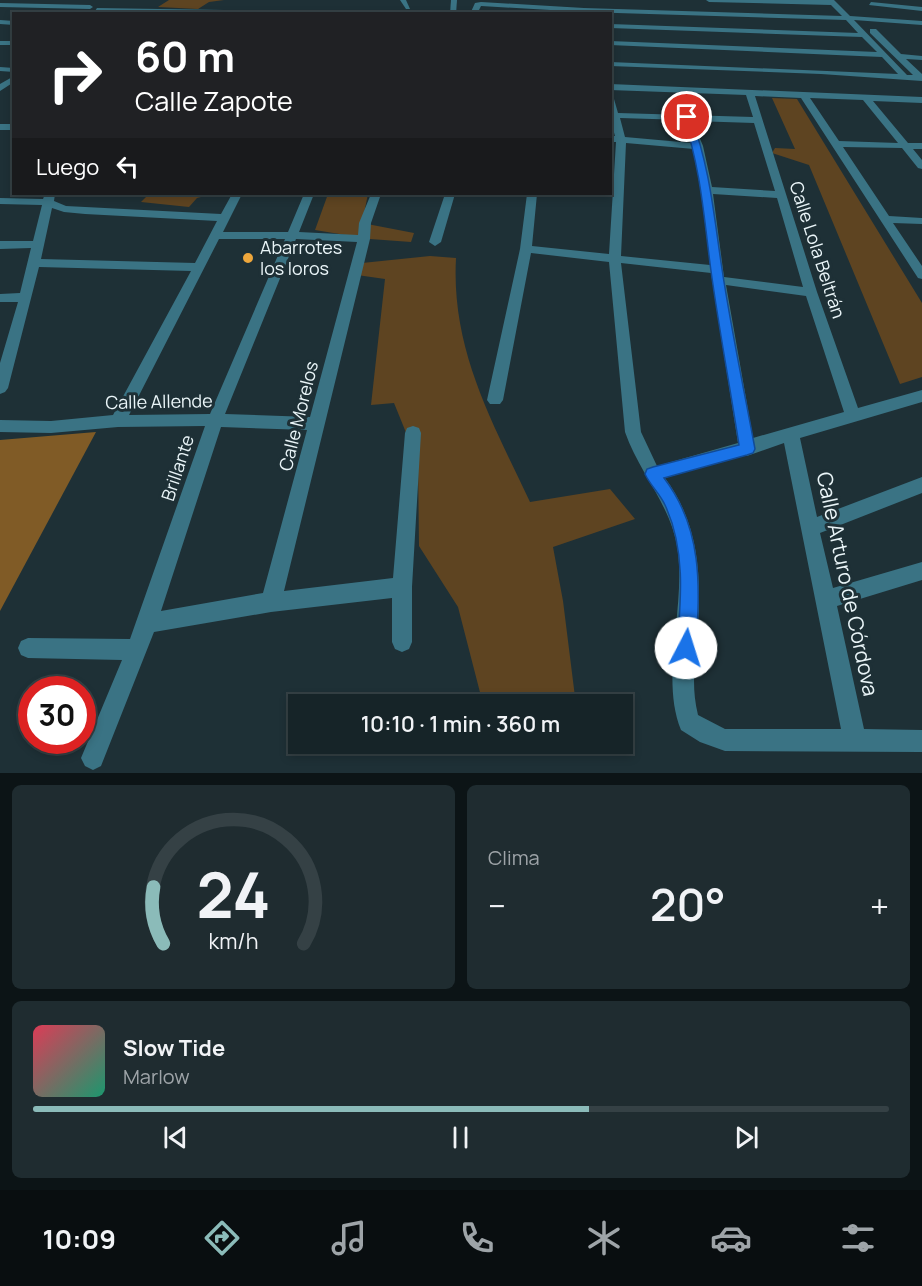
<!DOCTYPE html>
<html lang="es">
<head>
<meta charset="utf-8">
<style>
  :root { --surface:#162428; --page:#1f2c30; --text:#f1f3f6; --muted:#9ea4a8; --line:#354145; --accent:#8bbbb9 }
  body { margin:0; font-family:Manrope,sans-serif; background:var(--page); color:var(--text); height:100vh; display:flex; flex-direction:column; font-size:22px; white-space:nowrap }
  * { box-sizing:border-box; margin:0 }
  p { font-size:20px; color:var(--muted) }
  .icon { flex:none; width:33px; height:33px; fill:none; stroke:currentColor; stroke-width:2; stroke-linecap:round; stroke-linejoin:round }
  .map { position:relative; height:773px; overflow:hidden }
  .details { display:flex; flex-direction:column; gap:12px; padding:12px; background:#0c1416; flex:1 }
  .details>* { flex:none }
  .banner { position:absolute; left:12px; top:12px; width:600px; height:183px; border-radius:0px; box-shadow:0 3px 9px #0003,0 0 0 2px var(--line); background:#202124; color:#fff; overflow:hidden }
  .speed { position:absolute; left:18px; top:676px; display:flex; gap:12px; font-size:30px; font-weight:700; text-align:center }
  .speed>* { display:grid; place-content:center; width:78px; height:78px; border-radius:50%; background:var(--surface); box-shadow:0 3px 9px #0003,0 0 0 2px var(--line); line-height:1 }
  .speed .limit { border:9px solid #d22; background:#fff; color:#111 }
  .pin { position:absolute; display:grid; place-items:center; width:51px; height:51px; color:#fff; margin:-26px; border:3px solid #fff; border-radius:50%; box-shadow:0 2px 6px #0007 }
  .me { position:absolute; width:66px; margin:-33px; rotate:5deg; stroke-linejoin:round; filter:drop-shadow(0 0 4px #0008) }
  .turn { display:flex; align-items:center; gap:21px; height:126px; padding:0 24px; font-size:27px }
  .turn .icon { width:78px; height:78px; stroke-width:2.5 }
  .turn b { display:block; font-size:42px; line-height:51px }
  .then { display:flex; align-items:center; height:57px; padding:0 24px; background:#0003; gap:12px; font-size:22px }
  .big { font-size:45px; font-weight:600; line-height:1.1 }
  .details .card { flex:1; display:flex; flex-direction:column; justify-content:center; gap:9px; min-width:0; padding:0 21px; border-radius:9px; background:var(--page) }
  .details .dial { align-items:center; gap:0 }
  .dial svg { height:156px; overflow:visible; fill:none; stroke:var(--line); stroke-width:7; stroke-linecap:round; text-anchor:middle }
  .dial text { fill:var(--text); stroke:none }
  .song { display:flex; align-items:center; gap:18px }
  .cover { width:72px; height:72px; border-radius:9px; background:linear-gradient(135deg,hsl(350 70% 55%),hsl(160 70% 35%)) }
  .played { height:6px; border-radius:3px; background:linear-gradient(90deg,var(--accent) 65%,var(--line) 65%) }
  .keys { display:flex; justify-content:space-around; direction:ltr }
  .heat { display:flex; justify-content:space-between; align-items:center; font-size:33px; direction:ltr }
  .details .tiles { flex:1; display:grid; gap:12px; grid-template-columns:1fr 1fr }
  .card:last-child { grid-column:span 2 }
  .trip { position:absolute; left:288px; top:694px; width:345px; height:60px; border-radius:0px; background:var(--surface); box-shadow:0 3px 9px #0003,0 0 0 2px var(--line); font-weight:600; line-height:60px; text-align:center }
  .menu { display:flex; height:96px; justify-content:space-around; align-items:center; background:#090e10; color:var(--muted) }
  .menu .icon { width:42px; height:42px }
  .menu .on { color:var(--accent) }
  .menu b { font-size:27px; color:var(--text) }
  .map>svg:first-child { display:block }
  .green { fill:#5e4421 }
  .forest { fill:#805b26 }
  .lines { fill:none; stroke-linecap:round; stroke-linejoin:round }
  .minor { fill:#3a7384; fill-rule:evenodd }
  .route { fill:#1a73e8; stroke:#114b97; stroke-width:1.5 }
  .poi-dot { fill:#eea73c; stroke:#1e3036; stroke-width:2 }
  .labels { text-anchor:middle; stroke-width:6; stroke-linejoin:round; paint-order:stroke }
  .poi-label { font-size:18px; fill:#eaf5f8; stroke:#1e3036; text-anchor:start }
  .street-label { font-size:18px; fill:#eaf5f8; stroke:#1e3036 }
  .near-street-label { font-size:21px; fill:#eaf5f8; stroke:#1e3036 }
</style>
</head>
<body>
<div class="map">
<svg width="922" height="773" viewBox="0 0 922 773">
  <rect width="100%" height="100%" fill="#1e3036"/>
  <!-- green -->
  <g class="green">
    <polygon points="169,0 224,0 209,2 198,9 158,7"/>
    <polygon points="772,98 797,99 922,303 922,377 900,384 809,165 772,153 775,148 795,149"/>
    <polygon points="149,194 213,194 197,198 189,207 141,202"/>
    <polygon points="328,194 368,194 362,223 414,233 411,242 370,239 315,230"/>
    <path d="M430,256L456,258C451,350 492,421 530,502L610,489L635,519L553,547L563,601L576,705L483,704L458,607L419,546L418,462L394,403L371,405L385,279L357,275L362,263Z"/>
  </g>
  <!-- forest -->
  <polygon class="forest" points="96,432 0,611 0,440"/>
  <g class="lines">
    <!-- minor -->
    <g class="minor">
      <polygon points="400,0 406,0 410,9 406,9"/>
      <polygon points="451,0 457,0 456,14 450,14"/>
      <polygon points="706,0 834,0 850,16 922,21 922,25 854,20 907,75 913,75 870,33 870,29 876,29 901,54 922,56 922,60 906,59 922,74 922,81 821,74 610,66 610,62 898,74 882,57 610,45 610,41 877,52 862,37 610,28 610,24 858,33 846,20 584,12 481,6 477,14 470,14 475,3 481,2 584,8 842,16 831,5 709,2"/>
      <polygon points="871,2 922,7 922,11 869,5"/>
      <polygon points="0,3 90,5 93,7 90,9 0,7"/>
      <polygon points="97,8 340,12 343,14 95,11"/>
      <polygon points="0,20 14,21 14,25 0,24"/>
      <rect x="0" y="41" width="14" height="4"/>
      <polygon points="0,67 14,68 14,72 0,71"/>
      <polygon points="14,76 14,82 0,91 0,84"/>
      <path d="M610,84L922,97V103L873,101L908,143H922V149H913L922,160V169L918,168L902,148L843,147L889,216L922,218V224L893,223L922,266V279L918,278L801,98L755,96L817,292L858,408L922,390V402L800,438L817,517L922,477V493L820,533L833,588L922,562V580L837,606L864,729L922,730V752L725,751L700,742L681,730C660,678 685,610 678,553C673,507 640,475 625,432L609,262L531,253L503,400L500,404H490L487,400L520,249L527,194H537L532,246L609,254L616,142H610V136H615L610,118V97L614,99L618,113L753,117L746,95L610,90ZM810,98L863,100L898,143L839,141ZM620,118L684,120L692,143L625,137ZM693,121L754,123L775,191L712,187L703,146ZM626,143L694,149L702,190L710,265L621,256ZM713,194L777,198L803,287L724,277ZM621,263L711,273L738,443L657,466L641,432ZM726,285L806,296L844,412L753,438ZM784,443L841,729H725L698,715C691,686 695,666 697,637C702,580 700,525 665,478L743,455L747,456Z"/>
      <rect x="0" y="124" width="14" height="6"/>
      <path d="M45,194H55L54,201L66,206L221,214L232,194H242L223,232H288L304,194H314L299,232L358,235L359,223L371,194H381L371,223L370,239L284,591L393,578L405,433L407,428L413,426L419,428L421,433L412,587V642L409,649L402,652L395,649L392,642V598L271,612L154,632L101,766L93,770L85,766L81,758L122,660L28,658L21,655L18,648L21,641L28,638L130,639L205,426L118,427L51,433L0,432V420L51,421L113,415L191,271L39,267L8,388L5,392L0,394V363L18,302H0V294L20,293L31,248L0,249V241H33L42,205L0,204V198L43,199ZM52,208L64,212L85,214L217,221L195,263L41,259ZM219,239H285L210,414L129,415ZM296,239L357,242L310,417L225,414ZM221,427L307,430L263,593L161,611Z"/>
      <polygon points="445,194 455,194 441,242 435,246 429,242"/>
    </g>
  </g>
  <!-- route -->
  <path class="route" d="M687,115L691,117C710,167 714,217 722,269C731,329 744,389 755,449L753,453L747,455L664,478C703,529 700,586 696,648L693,654L686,657L679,654L677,648C681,600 686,550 665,505C660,494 650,485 645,474L647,469L653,467L739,445C730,387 719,329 711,271C704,219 701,168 683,117Z"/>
  <!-- markers -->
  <circle class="poi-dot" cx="248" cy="258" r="6"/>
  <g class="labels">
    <!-- poi labels -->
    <g class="poi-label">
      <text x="260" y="254">Abarrotes<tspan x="260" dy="21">los loros</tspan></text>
    </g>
    <!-- street labels -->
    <g class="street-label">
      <text transform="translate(817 250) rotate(72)" y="6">Calle Lola Beltrán</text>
      <text transform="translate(159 402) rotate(-1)" y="6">Calle Allende</text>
      <text transform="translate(299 416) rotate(-76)" y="6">Calle Morelos</text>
      <text transform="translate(178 468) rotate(-72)" y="6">Brillante</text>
    </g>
    <!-- near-street labels -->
    <g class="near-street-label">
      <text transform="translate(847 584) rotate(78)" y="7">Calle Arturo de Córdova</text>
    </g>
  </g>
</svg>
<div class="speed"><div class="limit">30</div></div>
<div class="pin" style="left:687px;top:117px;background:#d93025"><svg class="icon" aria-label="arrive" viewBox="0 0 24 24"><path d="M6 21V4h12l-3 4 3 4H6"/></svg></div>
<svg class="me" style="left:686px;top:648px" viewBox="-20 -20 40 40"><circle r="19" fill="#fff"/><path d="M0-13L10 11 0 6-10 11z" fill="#1a73e8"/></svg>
<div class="trip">10:10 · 1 min · 360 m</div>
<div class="banner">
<div class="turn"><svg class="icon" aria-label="right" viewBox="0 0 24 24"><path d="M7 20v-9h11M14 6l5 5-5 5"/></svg><div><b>60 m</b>Calle Zapote</div></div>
<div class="then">Luego<svg class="icon" aria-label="left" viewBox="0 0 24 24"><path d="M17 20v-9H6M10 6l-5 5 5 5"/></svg></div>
</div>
</div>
<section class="details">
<div class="tiles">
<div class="card dial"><svg viewBox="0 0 100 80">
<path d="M14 69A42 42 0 1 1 86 69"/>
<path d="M14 69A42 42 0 0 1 9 40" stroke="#8bbbb9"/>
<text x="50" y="56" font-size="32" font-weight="700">24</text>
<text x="50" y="72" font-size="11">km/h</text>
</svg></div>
<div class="card"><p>Clima</p>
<div class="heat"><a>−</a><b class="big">20°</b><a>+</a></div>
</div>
<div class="card">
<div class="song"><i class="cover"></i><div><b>Slow Tide</b><p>Marlow</p></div></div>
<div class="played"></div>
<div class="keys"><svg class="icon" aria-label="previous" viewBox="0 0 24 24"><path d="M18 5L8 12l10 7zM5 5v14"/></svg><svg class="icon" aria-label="pause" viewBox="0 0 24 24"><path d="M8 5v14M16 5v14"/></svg><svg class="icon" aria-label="next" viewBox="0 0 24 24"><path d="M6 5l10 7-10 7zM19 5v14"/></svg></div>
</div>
</div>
</section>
<nav class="menu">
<b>10:09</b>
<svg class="icon on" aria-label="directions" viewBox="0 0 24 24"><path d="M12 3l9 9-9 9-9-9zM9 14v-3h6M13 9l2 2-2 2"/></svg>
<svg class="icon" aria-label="music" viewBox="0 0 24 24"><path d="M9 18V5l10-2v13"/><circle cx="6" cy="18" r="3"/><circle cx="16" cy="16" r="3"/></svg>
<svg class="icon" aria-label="phone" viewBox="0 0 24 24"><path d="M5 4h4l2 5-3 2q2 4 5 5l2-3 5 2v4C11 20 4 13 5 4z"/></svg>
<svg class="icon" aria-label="climate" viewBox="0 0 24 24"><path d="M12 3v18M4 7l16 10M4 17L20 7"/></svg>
<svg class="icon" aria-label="car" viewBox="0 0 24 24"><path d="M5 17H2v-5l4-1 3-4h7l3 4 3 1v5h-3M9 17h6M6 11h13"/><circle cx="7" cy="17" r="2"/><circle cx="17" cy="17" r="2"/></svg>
<svg class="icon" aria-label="filters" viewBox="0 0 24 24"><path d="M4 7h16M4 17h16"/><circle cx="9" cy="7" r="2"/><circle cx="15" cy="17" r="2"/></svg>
</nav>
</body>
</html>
